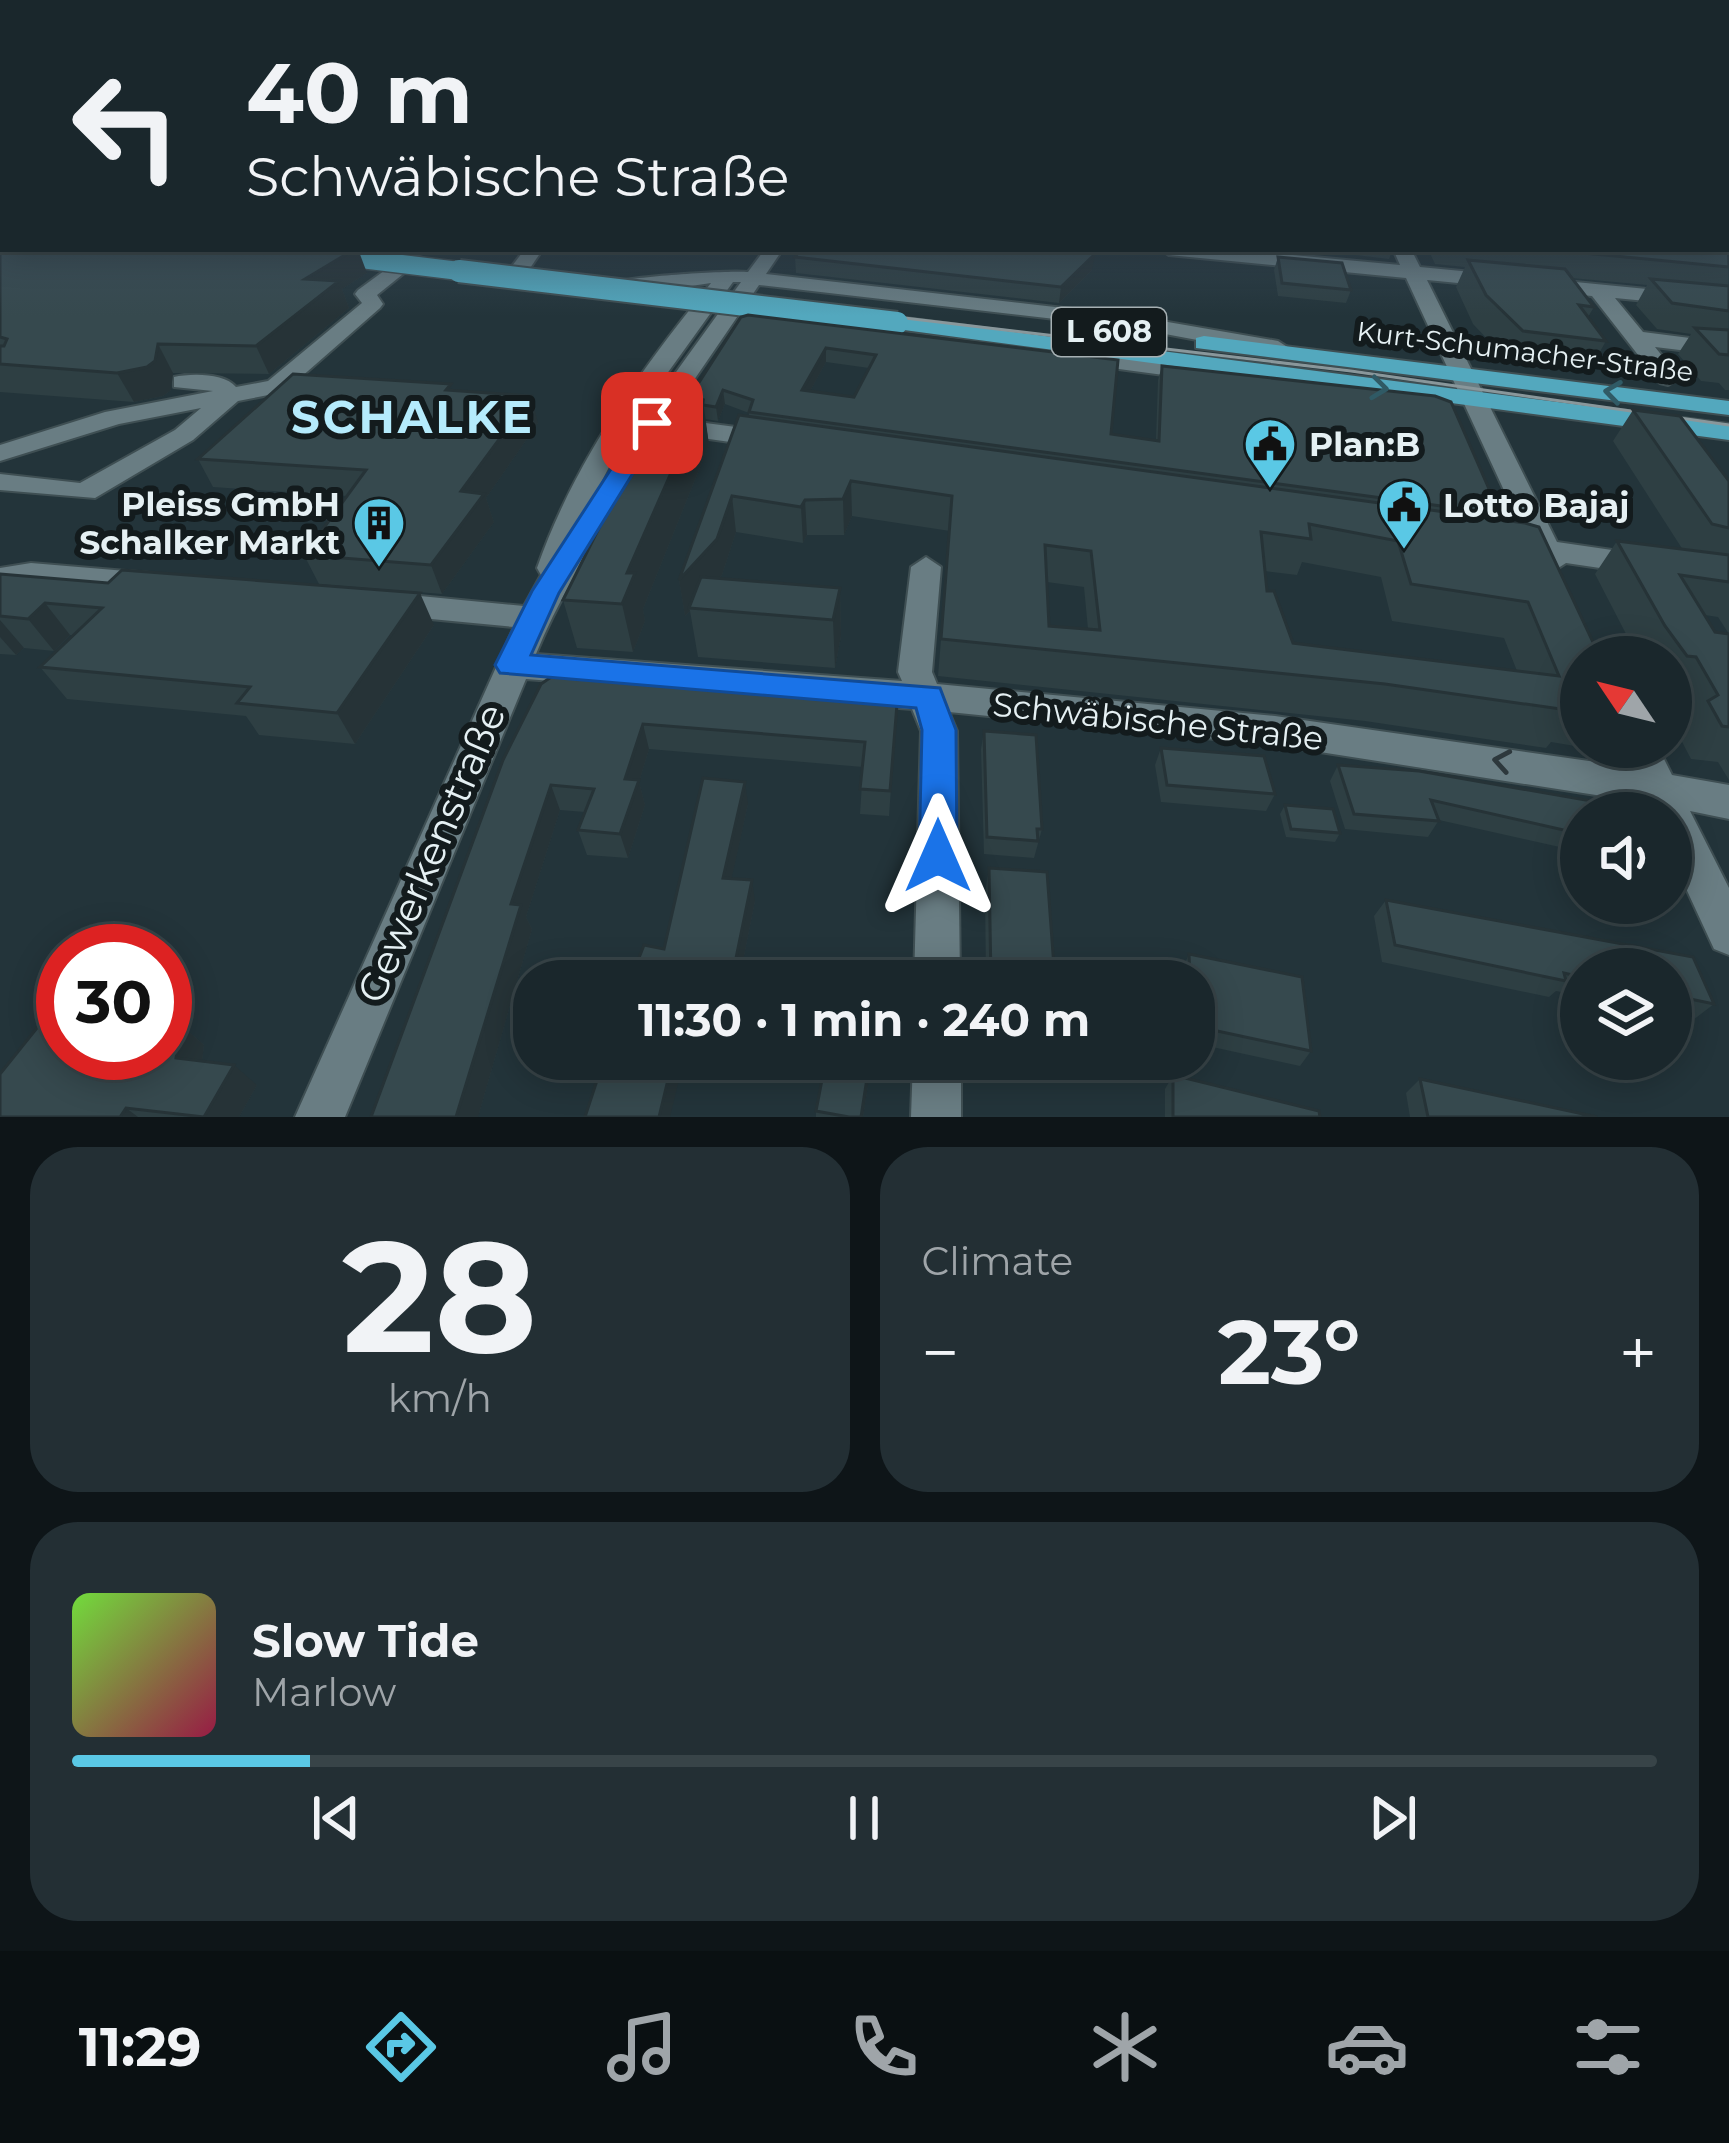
<!DOCTYPE html>
<html lang="en">
<head>
<meta charset="utf-8">
<style>
  :root { --surface:#1a272c; --page:#232f34; --text:#f1f3f6; --muted:#9fa5a9; --line:#384448; --accent:#5ac8e5 }
  body { margin:0; font-family:Montserrat,sans-serif; background:var(--page); color:var(--text); height:100vh; display:flex; flex-direction:column; font-size:45px; white-space:nowrap }
  * { box-sizing:border-box; margin:0 }
  p { font-size:39px; color:var(--muted) }
  .icon { flex:none; width:66px; height:66px; fill:none; stroke:currentColor; stroke-width:2; stroke-linecap:round; stroke-linejoin:round }
  .map { position:relative; height:1117px; overflow:hidden }
  .sheet { display:flex; flex-direction:column; gap:30px; padding:30px; background:#0e1518; flex:1 }
  .sheet>* { flex:none }
  .top-card { position:absolute; left:0px; top:0px; width:1731px; height:252px; box-shadow:0 6px 30px #0003,0 0 0 3px var(--line); background:#1a272c; color:var(--text); overflow:hidden }
  .needle { width:78px; rotate:305deg }
  .tools { position:absolute; left:1560px; top:636px; display:grid; gap:24px }
  .tools a { display:grid; place-items:center; width:132px; height:132px; border-radius:50%; background:var(--surface); box-shadow:0 6px 30px #0003,0 0 0 3px var(--line); font-size:60px }
  .speed { position:absolute; left:36px; top:924px; display:flex; gap:24px; font-size:60px; font-weight:700; text-align:center }
  .speed>* { display:grid; place-content:center; width:156px; height:156px; border-radius:50%; background:var(--surface); box-shadow:0 6px 30px #0003,0 0 0 3px var(--line); line-height:1 }
  .speed .limit { border:18px solid #d22; background:#fff; color:#111 }
  .pin { position:absolute; display:grid; place-items:center; width:102px; height:102px; color:#fff; margin:-51px; border-radius:24px; box-shadow:0 6px 18px #0006 }
  .me { position:absolute; width:132px; margin:-66px; rotate:0deg; stroke-linejoin:round; filter:drop-shadow(0 0 9px #0008) }
  .turn { display:flex; align-items:center; gap:42px; height:252px; padding:0 48px; font-size:54px }
  .turn .icon { width:156px; height:156px; stroke-width:2.5 }
  .turn b { display:block; font-size:84px; line-height:102px }
  .big { font-size:90px; font-weight:700; line-height:1.1 }
  .sheet .widget { flex:1; display:flex; flex-direction:column; justify-content:center; gap:18px; min-width:0; padding:0 42px; border-radius:48px; background:var(--page) }
  .sheet .dial { align-items:center; gap:0 }
  .dial b { font-size:156px; line-height:1 }
  .song { display:flex; align-items:center; gap:36px }
  .cover { width:144px; height:144px; border-radius:18px; background:linear-gradient(135deg,hsl(100 70% 55%),hsl(340 70% 35%)) }
  .played { height:12px; border-radius:6px; background:linear-gradient(90deg,var(--accent) 15%,var(--line) 15%) }
  .keys { display:flex; justify-content:space-around; direction:ltr }
  .heat { display:flex; justify-content:space-between; align-items:center; font-size:66px; direction:ltr }
  .sheet .tiles { flex:1; display:grid; gap:30px; grid-template-columns:1fr 1fr }
  .widget:last-child { grid-column:span 2 }
  .trip { position:absolute; left:513px; top:960px; width:702px; height:120px; border-radius:48px; background:var(--surface); box-shadow:0 6px 30px #0003,0 0 0 3px var(--line); font-weight:700; line-height:120px; text-align:center }
  .tabs { display:flex; height:192px; justify-content:space-around; align-items:center; background:#0a1012; color:var(--muted) }
  .tabs .icon { width:84px; height:84px }
  .tabs .active { color:var(--accent) }
  .tabs b { font-size:54px; color:var(--text) }
  .map>svg:first-child { display:block }
  .lines { fill:none; stroke-linecap:round; stroke-linejoin:round }
  .minor-casing { stroke:#3f4f53; stroke-width:4 }
  .major-casing { stroke:#3f4f53; stroke-width:4 }
  .minor { fill:#697d83; fill-rule:evenodd }
  .major { fill:#53a8be; fill-rule:evenodd }
  .tram { stroke:#89979b; stroke-width:3 }
  .major-bridge-far1-casing { stroke:#3f4f53; stroke-width:21; stroke-linecap:butt }
  .major-bridge-casing { stroke:#3f4f53; stroke-width:26; stroke-linecap:butt }
  .major-bridge-far1 { stroke:#53a8be; stroke-width:18 }
  .major-bridge { stroke:#53a8be; stroke-width:22 }
  .wall { fill:#2e3f43; fill-rule:evenodd }
  .shaded-wall { fill:#263337 }
  .building { fill:#36494e; stroke:#263337; stroke-width:3; fill-rule:evenodd }
  .oneway { stroke:#305a65 }
  .oneway2 { stroke:#2d383c }
  .route { fill:#1a73e8; stroke:#114b97; stroke-width:3 }
  .labels { text-anchor:middle; stroke-width:12; stroke-linejoin:round; paint-order:stroke }
  .far-street-label { font-size:27px; fill:#e5f0f3; stroke:#131b1d }
  .shield { fill:#131b1d; stroke:#a6b0b3; stroke-width:3 }
  .shield-label { font-size:30px; font-weight:bold; fill:#e5f0f3 }
  .poi-label { font-size:33px; font-weight:bold; fill:#e5f0f3; stroke:#131b1d; text-anchor:start }
  .street-label { font-size:33px; fill:#e5f0f3; stroke:#131b1d }
  .near-street-label { font-size:39px; fill:#e5f0f3; stroke:#131b1d }
  .district-label { font-size:45px; font-weight:bold; letter-spacing:3px; fill:#b5ebfc; stroke:#131b1d }
</style>
</head>
<body>
<div class="map">
<svg width="1729" height="1117" viewBox="0 0 1729 1117">
  <rect width="100%" height="100%" fill="#23343a"/>
  <g class="lines">
    <!-- minor casing -->
    <g class="minor-casing">
      <g id="minor">
        <polygon points="525,249 543,249 526,274 512,274 509,270"/>
        <path d="M765,249H783L766,274L1133,316L1278,341L1289,348L1278,355L1133,328L759,285L668,418L773,432L786,440L773,448L659,432C618,506 568,576 536,654L902,681L898,672L911,567L926,557L941,567L932,672L937,684L1275,716L1631,767L1622,747H1658L1672,775L1729,785V819L1690,811L1729,888V955L1714,949L1671,856V813H1652L1647,803L1275,745L949,712L957,731L960,981H914L921,731L912,709L526,679L345,1117H295L514,627L389,615L373,604L389,593L524,606L541,575L537,568C575,460 640,371 711,283L651,292L614,283C622,277 731,270 748,272ZM733,282H741L645,415L638,414ZM629,428L636,429L587,510Z"/>
        <polygon points="1160,249 1228,249 1400,265 1393,249 1411,249 1420,267 1729,297 1729,309 1615,298 1643,332 1729,343 1729,353 1721,355 1655,347 1680,378 1668,385 1660,383 1592,296 1427,280 1557,542 1729,567 1729,587 1566,563 1552,572 1541,569 1535,558 1499,552 1494,545 1499,538 1526,538 1406,278 1169,255"/>
        <path d="M407,254L423,258L377,295L383,304L380,308L284,392L238,401L193,440L95,498L0,490V474L80,483L175,430L201,408L119,424L0,461V445L105,412L213,391L174,387V377C191,373 225,373 236,387L268,381L362,303L355,294L358,290Z"/>
        <polygon points="1082,351 1201,366 1213,373 1201,380 1074,363 1071,358"/>
        <polygon points="31,563 150,573 165,583 150,593 31,583 0,588 0,568"/>
        <polygon points="913,1059 961,1059 961,1117 911,1117"/>
      </g>
    </g>
    <!-- major casing -->
    <g class="major-casing">
      <g id="major">
        <polygon points="0,203 3,204 3,214 0,213"/>
        <polygon points="897,317 1729,424 1729,440 889,328 889,318"/>
        <polygon points="1204,336 1729,401 1729,415 1196,348 1196,338"/>
      </g>
    </g>
    <!-- minor -->
    <use href="#minor" class="minor"/>
    <!-- major -->
    <use href="#major" class="major"/>
    <!-- tram -->
    <polyline class="tram" points="325,249 1351,371 1729,425"/>
    <!-- major-bridge-far1 casing -->
    <g class="major-bridge-far1-casing">
      <polyline id="major-bridge-far1" points="279,249 484,274"/>
    </g>
    <!-- major-bridge casing -->
    <g class="major-bridge-casing">
      <polyline id="major-bridge" points="459,271 897,323"/>
    </g>
    <!-- major-bridge-far1 -->
    <use href="#major-bridge-far1" class="major-bridge-far1"/>
    <!-- major-bridge -->
    <use href="#major-bridge" class="major-bridge"/>
  </g>
  <!-- wall -->
  <g class="wall">
    <polygon points="1728,187 1729,390 1725,390 1719,383 1701,381 1678,354 1691,334 1657,329 1636,305 1647,285 1572,278 1594,307 1588,317 1606,341 1589,371 1508,361 1473,324 1456,287 1465,267 1435,264 1428,249 1728,249"/>
    <polygon points="0,222 367,273 342,289 349,308 269,374 173,373 171,390 163,396 134,402 0,392"/>
    <polygon points="604,249 673,249 669,254"/>
    <polygon points="1305,249 1393,249 1389,259"/>
    <polygon points="795,257 1092,270 1059,303 796,273"/>
    <polygon points="1278,257 1351,290 1346,303 1278,296 1274,270"/>
    <path d="M741,317L1118,360L1111,434L1156,440L1158,380L1162,366L1500,514L1497,519L1581,657V747L1551,742L1546,748L1365,721L938,676L950,531L852,516L844,535H807L803,543L736,532L722,575L719,578L840,588L841,636L835,668L698,657L690,611L685,616L679,580L749,417V413L725,404L718,421L705,419L709,445L643,609L645,621L633,652L577,648L563,600ZM826,362L869,368L854,397L810,391ZM1302,562L1381,577L1392,621L1504,638L1517,671L1293,643L1267,591L1265,571L1297,575ZM1047,582L1084,587L1088,629L1049,626Z"/>
    <polygon points="454,391 538,423 486,498 494,522 442,594 319,584 304,555 347,496 213,487 198,459"/>
    <path d="M1633,410L1729,481V780L1718,762L1691,759L1678,734L1686,725L1671,697V657H1638L1595,574L1617,541L1683,550L1613,441ZM1705,615L1718,617L1729,634L1715,632Z"/>
    <polygon points="0,574 434,625 355,744 259,735 246,716 67,699 40,667 74,635 70,635 54,651 24,648 16,655 0,654"/>
    <polygon points="541,684 897,704 889,816 860,814 863,767 649,749 639,782 645,805 628,858 587,855 578,830 585,812 560,810 526,917 532,929 478,1117"/>
    <polygon points="984,731 1042,829 1034,858 984,854 981,749"/>
    <polygon points="1161,748 1275,794 1266,811 1161,802 1155,765"/>
    <polygon points="1338,765 1581,813 1581,866 1569,864 1564,848 1439,820 1428,837 1345,829 1330,781"/>
    <polygon points="748,804 731,879 755,901 739,981 702,979 702,981 596,981 635,968 664,949"/>
    <polygon points="1285,805 1340,833 1335,842 1286,837 1280,814"/>
    <polygon points="989,868 1055,981 986,981 985,893"/>
    <polygon points="1386,900 1693,957 1714,1004 1693,1020 1671,1015 1671,969 1581,969 1581,996 1556,991 1549,997 1382,962 1374,916"/>
    <polygon points="1189,954 1311,1051 1300,1066 1194,1043 1194,981 1182,981 1182,970"/>
    <polygon points="180,1024 204,1045 202,1061 257,1085 239,1117 0,1117"/>
    <polygon points="826,1059 872,1059 863,1117 816,1117 816,1111"/>
    <polygon points="1173,1075 1320,1117 1165,1117 1165,1089"/>
    <polygon points="1420,1079 1597,1117 1410,1117 1406,1093"/>
  </g>
  <!-- shaded-wall -->
  <g class="shaded-wall">
    <polygon points="355,249 358,249 367,273 342,289 349,308 269,374 256,346 305,279"/>
    <polygon points="1095,254 1092,270 1059,303 1061,287"/>
    <polygon points="158,344 173,373 171,390 163,396 134,402 117,373"/>
    <polygon points="826,348 826,362 803,404 802,390"/>
    <polygon points="723,390 725,404 718,421 716,407"/>
    <polygon points="531,396 538,423 486,498 494,522 442,594 431,565 461,491"/>
    <polygon points="703,400 709,445 643,609 645,621 633,652 622,604 627,573"/>
    <polygon points="851,481 852,516 844,535 843,499"/>
    <polygon points="732,496 736,532 722,575 692,609 689,608 690,611 685,616 679,580"/>
    <polygon points="805,500 807,535 803,543 801,507"/>
    <polygon points="840,588 841,636 835,668 833,620"/>
    <polygon points="420,593 434,625 355,744 337,713"/>
    <polygon points="45,603 70,635 54,651 28,619"/>
    <polygon points="0,620 24,648 16,655 0,637"/>
    <polygon points="643,724 649,749 639,782 645,805 628,858 620,834 625,779"/>
    <polygon points="745,782 748,804 727,899 723,878"/>
    <polygon points="551,785 560,810 526,917 532,929 478,1117 456,1117 511,904"/>
    <polygon points="752,880 755,901 739,981 735,963"/>
    <polygon points="698,959 702,981 692,981"/>
    <polygon points="180,1024 204,1045 200,1078 176,1058"/>
    <polygon points="673,1059 684,1059 670,1117 659,1117"/>
    <polygon points="870,1059 872,1059 863,1117 861,1117"/>
    <polygon points="234,1065 257,1085 239,1117 204,1117"/>
    <polygon points="126,1108 138,1117 120,1117"/>
  </g>
  <!-- building -->
  <g class="building">
    <polygon points="3,220 3,249 355,249 305,279 339,281 256,346 158,344 155,361 147,367 117,373 0,364 0,346 4,346 7,339 0,337 0,222"/>
    <polygon points="1728,236 1729,267 1542,249 1728,249"/>
    <polygon points="801,249 1072,249 1095,254 1061,287 795,257"/>
    <polygon points="1278,257 1342,263 1351,290 1282,283"/>
    <polygon points="1468,260 1565,269 1594,307 1579,305 1606,341 1523,331 1486,295"/>
    <polygon points="1651,279 1729,286 1729,311 1672,303"/>
    <path d="M748,315L1118,360L1111,434L1159,441L1162,366L1435,396L1451,402L1500,514L749,412L753,400L723,390L716,407L703,405V400L689,398L741,317ZM826,348L876,355L854,397L802,390Z"/>
    <polygon points="1695,328 1729,330 1729,355 1719,354"/>
    <polygon points="293,374 451,384 446,390 531,396 461,491 484,494 431,565 304,555 366,470 198,459"/>
    <polygon points="672,396 703,400 627,573 635,573 622,604 563,600 651,424"/>
    <polygon points="1633,410 1680,416 1729,481 1729,528 1712,524"/>
    <path d="M739,415L1525,523L1539,527L1600,657H1581V705L1571,703L1574,711L1385,684L941,639L952,496L851,481L843,499L805,500L801,507L732,496L717,539L679,580ZM1309,524L1398,541L1411,584L1528,602L1559,676L1293,643L1274,591H1267L1261,532L1311,539ZM1045,545L1091,551L1100,630L1049,626Z"/>
    <polygon points="1617,541 1729,555 1729,582 1680,575 1715,632 1729,634 1729,727 1722,726 1708,701 1718,695 1696,657 1687,656 1665,626"/>
    <polygon points="122,570 420,593 337,713 237,703 250,687 40,667 102,608 45,603 28,619 0,616 0,574 108,583"/>
    <polygon points="701,577 840,588 833,620 689,608"/>
    <polygon points="554,675 897,704 890,791 860,789 865,742 643,724 625,779 639,780 620,834 578,830 594,789 551,785 511,904 521,905 456,1117 371,1117 503,760 541,684"/>
    <polygon points="984,731 1036,735 1042,829 1037,829 1038,841 987,837"/>
    <polygon points="1161,748 1264,756 1275,794 1167,785"/>
    <polygon points="1338,765 1419,771 1626,807 1628,813 1581,813 1581,843 1577,833 1431,800 1439,821 1354,814"/>
    <polygon points="703,778 745,782 723,878 752,880 735,963 698,959 692,981 596,981 601,964 635,968 644,945 664,949"/>
    <polygon points="1285,805 1333,809 1340,833 1291,829"/>
    <polygon points="989,868 1047,872 1055,981 991,980"/>
    <polygon points="1386,900 1693,957 1714,1004 1671,995 1671,969 1581,969 1581,977 1564,973 1566,981 1395,945"/>
    <polygon points="1189,954 1302,977 1311,1051 1194,1026 1194,981 1190,981"/>
    <polygon points="53,1008 63,1009 63,1053 165,1053 165,1022 180,1024 176,1058 234,1065 204,1117 126,1108 120,1117 0,1117 0,1074"/>
    <polygon points="604,1059 673,1059 659,1117 585,1117"/>
    <polygon points="826,1059 870,1059 861,1117 849,1117 816,1111"/>
    <polygon points="1173,1075 1319,1111 1320,1117 1173,1117"/>
    <polygon points="1420,1079 1597,1117 1428,1117"/>
  </g>
  <!-- one-way arrows -->
  <defs><path id="oneway-chevron" d="M-2-3.5L2.5 0L-2 3.5" fill="none" stroke-width="1.6" stroke-linecap="round" stroke-linejoin="round" transform="scale(3)"/></defs>
  <g class="oneway">
    <use href="#oneway-chevron" transform="translate(1379 388) rotate(7)"/>
    <use href="#oneway-chevron" transform="translate(1613 392) rotate(-172)"/>
  </g>
  <use class="oneway2" href="#oneway-chevron" transform="translate(1502 761) rotate(-170)"/>
  <!-- sky -->
  <linearGradient id="sky" x2="0" y2="1"><stop stop-color="#131d20"/><stop offset="0.51" stop-color="#3f5060"/><stop offset="1" stop-color="#3f5060" stop-opacity="0"/></linearGradient>
  <rect width="1729" height="316" fill="url(#sky)"/>
  <!-- route -->
  <polygon class="route" points="652,416 664,423 559,593 531,655 940,688 956,730 957,856 951,868 938,873 925,868 919,856 922,730 916,708 500,673 495,665 532,591 644,418"/>
  <!-- icons -->
  <defs>
    <g id="civic-pin" transform="scale(2.7)"><path d="M0 17L-7.5 6A9.5 9.5 0 1 1 7.5 6Z" fill="#5ac8e5" stroke="#131b1d"/><path d="M-.6-6.5H3V-4.5H.6V-3L4-1V1h2V6H-6V1h2V-1L-.6-3ZM-1.2 2.5V6h2.4V2.5Z" fill="#111"/></g>
    <g id="building-pin" transform="scale(2.7)"><path d="M0 17L-7.5 6A9.5 9.5 0 1 1 7.5 6Z" fill="#5ac8e5" stroke="#131b1d"/><path d="M-4-6H4V6H1V3H-1V6H-4ZM-2.5-4.3h1.7v1.8h-1.7ZM.8-4.3h1.7v1.8H.8ZM-2.5-1h1.7V.8h-1.7ZM.8-1h1.7V.8H.8Z" fill="#111"/></g>
  </defs>
  <g fill-rule="evenodd">
    <use href="#civic-pin" x="1270" y="444"/>
    <use href="#civic-pin" x="1404" y="505"/>
    <use href="#building-pin" x="379" y="523"/>
  </g>
  <g class="labels">
    <!-- far-street labels -->
    <g class="far-street-label">
      <text transform="translate(1525 352) rotate(7)" y="9">Kurt-Schumacher-Straße</text>
    </g>
    <!-- shield labels -->
    <rect class="shield" x="1052" y="308" width="114" height="48" rx="9"/>
    <g class="shield-label">
      <text x="1109" y="342">L 608</text>
    </g>
    <!-- poi labels -->
    <g class="poi-label">
      <text x="1309" y="456">Plan:B</text>
      <text x="340" y="516" text-anchor="end">Pleiss GmbH<tspan x="340" dy="38">Schalker Markt</tspan></text>
      <text x="1443" y="517">Lotto Bajaj</text>
    </g>
    <!-- street labels -->
    <g class="street-label">
      <text transform="translate(1158 721) rotate(6)" y="12">Schwäbische Straße</text>
    </g>
    <!-- near-street labels -->
    <g class="near-street-label">
      <text transform="translate(431 853) rotate(-67)" y="14">Gewerkenstraße</text>
    </g>
    <!-- district labels -->
    <g class="district-label">
      <text x="413" y="433">SCHALKE</text>
    </g>
  </g>
</svg>
<div class="tools">
<a><svg class="needle" viewBox="-14 -14 28 28"><path d="M0-13l5 13h-10z" fill="#e53935"/><path d="M0 13l5-13h-10z" fill="#9fa5a9"/></svg></a>
<a><svg class="icon" aria-label="sound" viewBox="0 0 24 24"><path d="M4 9h4l5-4v14l-5-4H4zM17 9q2 3 0 6"/></svg></a>
<a><svg class="icon" aria-label="layers" viewBox="0 0 24 24"><path d="M12 4l9 5-9 5-9-5zM3 14l9 5 9-5"/></svg></a>
</div>
<div class="speed"><div class="limit">30</div></div>
<div class="pin" style="left:652px;top:423px;background:#d93025"><svg class="icon" aria-label="arrive" viewBox="0 0 24 24"><path d="M6 21V4h12l-3 4 3 4H6"/></svg></div>
<svg class="me" style="left:938px;top:856px" viewBox="-20 -20 40 40"><path d="M0-17L14 15 0 8-14 15z" fill="#1a73e8" stroke="#fff" stroke-width="4"/></svg>
<div class="trip">11:30 · 1 min · 240 m</div>
<div class="top-card">
<div class="turn"><svg class="icon" aria-label="left" viewBox="0 0 24 24"><path d="M17 20v-9H6M10 6l-5 5 5 5"/></svg><div><b>40 m</b>Schwäbische Straße</div></div>
</div>
</div>
<section class="sheet">
<div class="tiles">
<div class="widget dial"><b>28</b><p>km/h</p></div>
<div class="widget"><p>Climate</p>
<div class="heat"><a>−</a><b class="big">23°</b><a>+</a></div>
</div>
<div class="widget">
<div class="song"><i class="cover"></i><div><b>Slow Tide</b><p>Marlow</p></div></div>
<div class="played"></div>
<div class="keys"><svg class="icon" aria-label="previous" viewBox="0 0 24 24"><path d="M18 5L8 12l10 7zM5 5v14"/></svg><svg class="icon" aria-label="pause" viewBox="0 0 24 24"><path d="M8 5v14M16 5v14"/></svg><svg class="icon" aria-label="next" viewBox="0 0 24 24"><path d="M6 5l10 7-10 7zM19 5v14"/></svg></div>
</div>
</div>
</section>
<nav class="tabs">
<b>11:29</b>
<svg class="icon active" aria-label="directions" viewBox="0 0 24 24"><path d="M12 3l9 9-9 9-9-9zM9 14v-3h6M13 9l2 2-2 2"/></svg>
<svg class="icon" aria-label="music" viewBox="0 0 24 24"><path d="M9 18V5l10-2v13"/><circle cx="6" cy="18" r="3"/><circle cx="16" cy="16" r="3"/></svg>
<svg class="icon" aria-label="phone" viewBox="0 0 24 24"><path d="M5 4h4l2 5-3 2q2 4 5 5l2-3 5 2v4C11 20 4 13 5 4z"/></svg>
<svg class="icon" aria-label="climate" viewBox="0 0 24 24"><path d="M12 3v18M4 7l16 10M4 17L20 7"/></svg>
<svg class="icon" aria-label="car" viewBox="0 0 24 24"><path d="M5 17H2v-5l4-1 3-4h7l3 4 3 1v5h-3M9 17h6M6 11h13"/><circle cx="7" cy="17" r="2"/><circle cx="17" cy="17" r="2"/></svg>
<svg class="icon" aria-label="filters" viewBox="0 0 24 24"><path d="M4 7h16M4 17h16"/><circle cx="9" cy="7" r="2"/><circle cx="15" cy="17" r="2"/></svg>
</nav>
</body>
</html>
